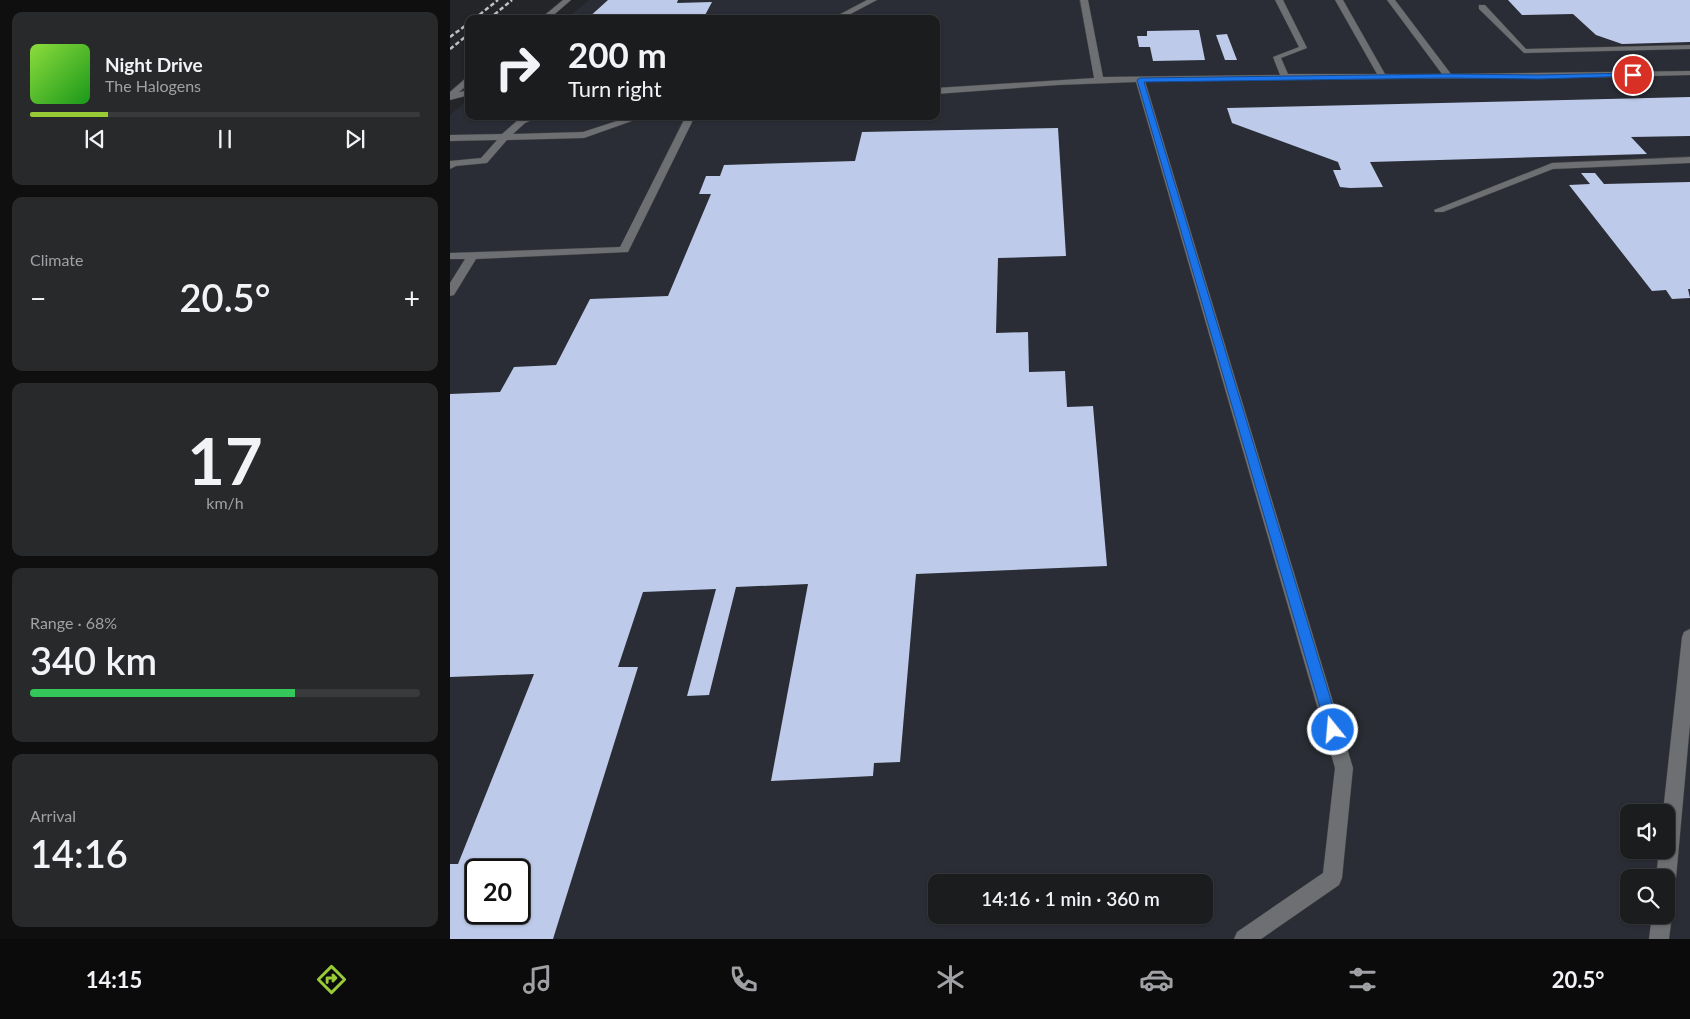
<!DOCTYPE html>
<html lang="en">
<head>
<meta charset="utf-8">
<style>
  :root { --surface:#1b1c1e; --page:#28292b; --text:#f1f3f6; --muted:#a0a1a4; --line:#393a3c; --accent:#98cb36 }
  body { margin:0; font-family:Lato,sans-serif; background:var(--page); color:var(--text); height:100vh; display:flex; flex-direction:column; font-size:19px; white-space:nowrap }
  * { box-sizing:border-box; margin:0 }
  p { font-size:16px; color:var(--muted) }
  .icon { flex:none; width:28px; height:28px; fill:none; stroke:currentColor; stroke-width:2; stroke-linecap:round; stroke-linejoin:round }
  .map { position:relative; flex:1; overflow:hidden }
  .details { display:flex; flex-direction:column; gap:12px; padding:12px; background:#0f0f10; width:450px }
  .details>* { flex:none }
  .banner { position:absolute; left:15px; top:15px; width:475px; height:105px; border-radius:10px; box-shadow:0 1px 4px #0004,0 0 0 1px var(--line); background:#1b1c1e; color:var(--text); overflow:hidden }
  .tools { position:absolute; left:1170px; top:804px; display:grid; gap:10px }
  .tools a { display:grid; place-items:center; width:55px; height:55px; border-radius:10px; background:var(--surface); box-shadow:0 1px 4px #0004,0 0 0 1px var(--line); font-size:25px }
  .speed { position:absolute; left:15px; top:859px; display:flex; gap:10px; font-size:25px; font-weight:700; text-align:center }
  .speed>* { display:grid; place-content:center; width:65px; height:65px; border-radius:50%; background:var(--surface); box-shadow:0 1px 4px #0004,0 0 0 1px var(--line); line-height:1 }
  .speed .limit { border:2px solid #111; border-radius:8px; background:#fff; color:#111 }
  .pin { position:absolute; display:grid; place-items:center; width:42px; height:42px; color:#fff; margin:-21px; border:2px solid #fff; border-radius:50%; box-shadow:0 1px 5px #0007 }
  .me { position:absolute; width:55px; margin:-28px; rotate:343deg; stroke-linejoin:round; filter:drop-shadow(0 0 4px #0008) }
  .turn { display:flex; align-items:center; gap:18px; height:105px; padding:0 20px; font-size:22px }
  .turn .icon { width:65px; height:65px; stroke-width:2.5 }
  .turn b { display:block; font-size:35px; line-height:42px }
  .big { font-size:38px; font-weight:600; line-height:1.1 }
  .details .tile { flex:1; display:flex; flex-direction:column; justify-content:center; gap:8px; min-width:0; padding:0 18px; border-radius:10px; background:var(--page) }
  .details .dial { align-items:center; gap:0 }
  .dial b { font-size:65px; line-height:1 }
  .song { display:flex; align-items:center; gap:15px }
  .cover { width:60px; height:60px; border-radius:8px; background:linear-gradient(135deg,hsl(90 70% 55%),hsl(120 70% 35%)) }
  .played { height:5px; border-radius:2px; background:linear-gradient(90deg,var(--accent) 20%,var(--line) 20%) }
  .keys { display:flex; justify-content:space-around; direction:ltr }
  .heat { display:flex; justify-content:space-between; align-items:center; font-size:28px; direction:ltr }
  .charge { height:8px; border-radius:4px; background:linear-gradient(90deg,#34c759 68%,var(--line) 0) }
  .trip { position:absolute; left:478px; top:874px; width:285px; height:50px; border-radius:10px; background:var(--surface); box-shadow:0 1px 4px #0004,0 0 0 1px var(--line); font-weight:600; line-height:50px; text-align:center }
  .menu { display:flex; height:80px; justify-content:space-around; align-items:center; background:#0b0b0c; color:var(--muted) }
  .menu .icon { width:35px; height:35px }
  .menu .active { color:var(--accent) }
  .menu b { font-size:22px; color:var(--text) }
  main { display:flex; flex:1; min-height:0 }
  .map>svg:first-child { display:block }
  .built { fill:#2a2d35; fill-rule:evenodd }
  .building { fill:#bdcae9; fill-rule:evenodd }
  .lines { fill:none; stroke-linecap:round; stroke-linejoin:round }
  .service-casing { stroke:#404143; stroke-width:1 }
  .tertiary-casing { stroke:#404143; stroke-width:1 }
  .service { fill:#6e6f72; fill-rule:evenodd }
  .tertiary { fill:#6e6f72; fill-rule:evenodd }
  .rail { stroke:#c0c1c3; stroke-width:2.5; stroke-dasharray:4.5 2.5; stroke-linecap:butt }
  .route { fill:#1a73e8; stroke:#114b97 }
</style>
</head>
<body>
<main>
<section class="details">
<div class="tile">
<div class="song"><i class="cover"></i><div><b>Night Drive</b><p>The Halogens</p></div></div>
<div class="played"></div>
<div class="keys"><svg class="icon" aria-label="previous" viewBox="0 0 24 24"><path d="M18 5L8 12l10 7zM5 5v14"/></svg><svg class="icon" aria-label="pause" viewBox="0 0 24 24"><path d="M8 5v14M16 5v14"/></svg><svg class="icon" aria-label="next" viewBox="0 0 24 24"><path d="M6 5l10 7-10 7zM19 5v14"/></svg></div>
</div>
<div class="tile"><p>Climate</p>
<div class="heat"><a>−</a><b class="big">20.5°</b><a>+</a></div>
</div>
<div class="tile dial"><b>17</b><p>km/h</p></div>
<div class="tile"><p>Range · 68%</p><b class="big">340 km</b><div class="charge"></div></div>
<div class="tile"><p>Arrival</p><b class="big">14:16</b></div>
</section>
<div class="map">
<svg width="1240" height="939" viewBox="0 0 1240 939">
  <rect width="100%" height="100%" fill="#242528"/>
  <!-- built -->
  <path class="built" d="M139,0H1240V939H0V115L19,99V116H486V19H116ZM1179,812H1216V850H1179ZM26,870H69V912H26ZM1179,878H1216V915H1179ZM486,882H754V915H486Z"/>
  <!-- building -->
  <g class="building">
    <polygon points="158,0 228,0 227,3 262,2 253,19 137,19"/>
    <polygon points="1058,0 1240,0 1240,42 1172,44 1146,35 1123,14 1072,15"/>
    <polygon points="749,30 755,60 703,61 700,47 689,47 687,36 697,36 697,31"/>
    <polygon points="777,34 787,60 775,60 766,35"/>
    <polygon points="1240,97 1240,136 1181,137 1197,154 920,162 933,187 900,188 890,187 883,170 891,170 888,162 782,123 777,108"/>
    <path d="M608,128L616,256L548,258L546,333L578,332L579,372L615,371L617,407L643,406L657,566L466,574L450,762L424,763L423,776L321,781L358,584L286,587L259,695L237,696L266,589L193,592L168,667H188L103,939H0V864H8L84,674L0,677V394L50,392L64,367L106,365L140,299L218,296L261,194H249L256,176H270L274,165L405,161L412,132ZM26,870H69V912H26Z"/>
    <polygon points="1131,173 1145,173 1154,184 1240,182 1240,289 1238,289 1240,298 1222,299 1216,290 1202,291 1119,185 1140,184"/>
  </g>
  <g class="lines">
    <!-- service casing -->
    <g class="service-casing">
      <g id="service">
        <polygon points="417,0 427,0 391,19 381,19"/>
        <polygon points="630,0 638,0 653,77 830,75 823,57 849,47 825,0 833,0 857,48 831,58 838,74 927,74 885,0 893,0 935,74 992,74 937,0 945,0 1001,74 1240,71 1240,75 1166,77 695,81 903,768 892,878 889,885 811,939 784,939 787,932 873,873 885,768 686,82 608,85 486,94 486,88 644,78"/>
        <polygon points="1029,5 1035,5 1076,49 1240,45 1240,49 1074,53 1029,9"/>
        <polygon points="19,90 19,95 0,100 0,94"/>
        <polygon points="77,116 91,116 75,123 63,134 133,132 182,116 196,116 134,138 57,140 37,163 6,166 0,169 0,161 31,158 47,140 0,141 0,135 52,134 69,119"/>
        <polygon points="236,116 245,116 178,252 26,259 4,295 0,296 0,283 15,259 0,259 0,253 170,247"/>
        <polygon points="1240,157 1240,163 1103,169 993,212 985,212 984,210 1102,163"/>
        <polygon points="1240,629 1240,724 1226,878 1223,885 1216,888 1216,878 1206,878 1209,850 1216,850 1216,812 1213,812 1232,637 1234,632"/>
        <polygon points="1216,907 1222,915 1219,939 1199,939 1202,915 1216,915"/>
      </g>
    </g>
    <!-- tertiary casing -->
    <g class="tertiary-casing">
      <g id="tertiary">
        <polygon points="113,0 121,0 99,19 90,19"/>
        <polygon points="16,78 19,78 19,84 0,99 0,92"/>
      </g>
    </g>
    <!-- service -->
    <use href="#service" class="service"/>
    <!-- tertiary -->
    <use href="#tertiary" class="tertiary"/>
    <!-- rail -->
    <g class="rail">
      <polyline points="24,19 48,0"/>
      <polyline points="39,19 62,0"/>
      <polyline points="0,37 19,23"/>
      <polyline points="0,49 19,34"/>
    </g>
  </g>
  <!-- route -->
  <polygon class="route" points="1183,73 1186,76 1089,79 998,78 694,82 890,730 888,735 883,737 878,735 687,80 690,78 998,74 1089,75"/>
</svg>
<div class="tools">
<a><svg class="icon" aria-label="sound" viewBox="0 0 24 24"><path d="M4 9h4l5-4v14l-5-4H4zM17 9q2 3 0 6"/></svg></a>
<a><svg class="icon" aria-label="search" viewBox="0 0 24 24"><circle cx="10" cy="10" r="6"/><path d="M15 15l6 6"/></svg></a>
</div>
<div class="speed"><div class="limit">20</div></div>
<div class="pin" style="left:1183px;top:75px;background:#d93025"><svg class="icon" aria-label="arrive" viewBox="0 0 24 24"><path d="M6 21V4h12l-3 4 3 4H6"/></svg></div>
<svg class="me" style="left:883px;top:730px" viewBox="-20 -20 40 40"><circle r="17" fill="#1a73e8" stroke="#fff" stroke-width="3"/><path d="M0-11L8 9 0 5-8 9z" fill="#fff"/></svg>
<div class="trip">14:16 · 1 min · 360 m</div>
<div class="banner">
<div class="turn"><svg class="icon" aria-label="right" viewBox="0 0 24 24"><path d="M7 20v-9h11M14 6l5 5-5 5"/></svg><div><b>200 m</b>Turn right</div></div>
</div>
</div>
</main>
<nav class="menu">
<b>14:15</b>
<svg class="icon active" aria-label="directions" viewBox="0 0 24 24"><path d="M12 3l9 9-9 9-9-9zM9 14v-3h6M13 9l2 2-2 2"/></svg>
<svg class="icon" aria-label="music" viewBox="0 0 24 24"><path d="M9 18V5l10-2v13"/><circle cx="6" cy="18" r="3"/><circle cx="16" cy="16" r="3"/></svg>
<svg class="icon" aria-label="phone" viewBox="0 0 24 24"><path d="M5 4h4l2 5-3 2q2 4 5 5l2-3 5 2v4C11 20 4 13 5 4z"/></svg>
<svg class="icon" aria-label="climate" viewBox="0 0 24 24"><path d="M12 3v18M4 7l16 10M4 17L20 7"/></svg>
<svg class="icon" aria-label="car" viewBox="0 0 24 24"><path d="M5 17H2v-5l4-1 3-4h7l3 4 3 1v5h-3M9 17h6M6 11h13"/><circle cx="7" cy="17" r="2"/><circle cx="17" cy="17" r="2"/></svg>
<svg class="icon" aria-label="filters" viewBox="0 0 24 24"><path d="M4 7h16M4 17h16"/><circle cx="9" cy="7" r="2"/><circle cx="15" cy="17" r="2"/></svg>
<b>20.5°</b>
</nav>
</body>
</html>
